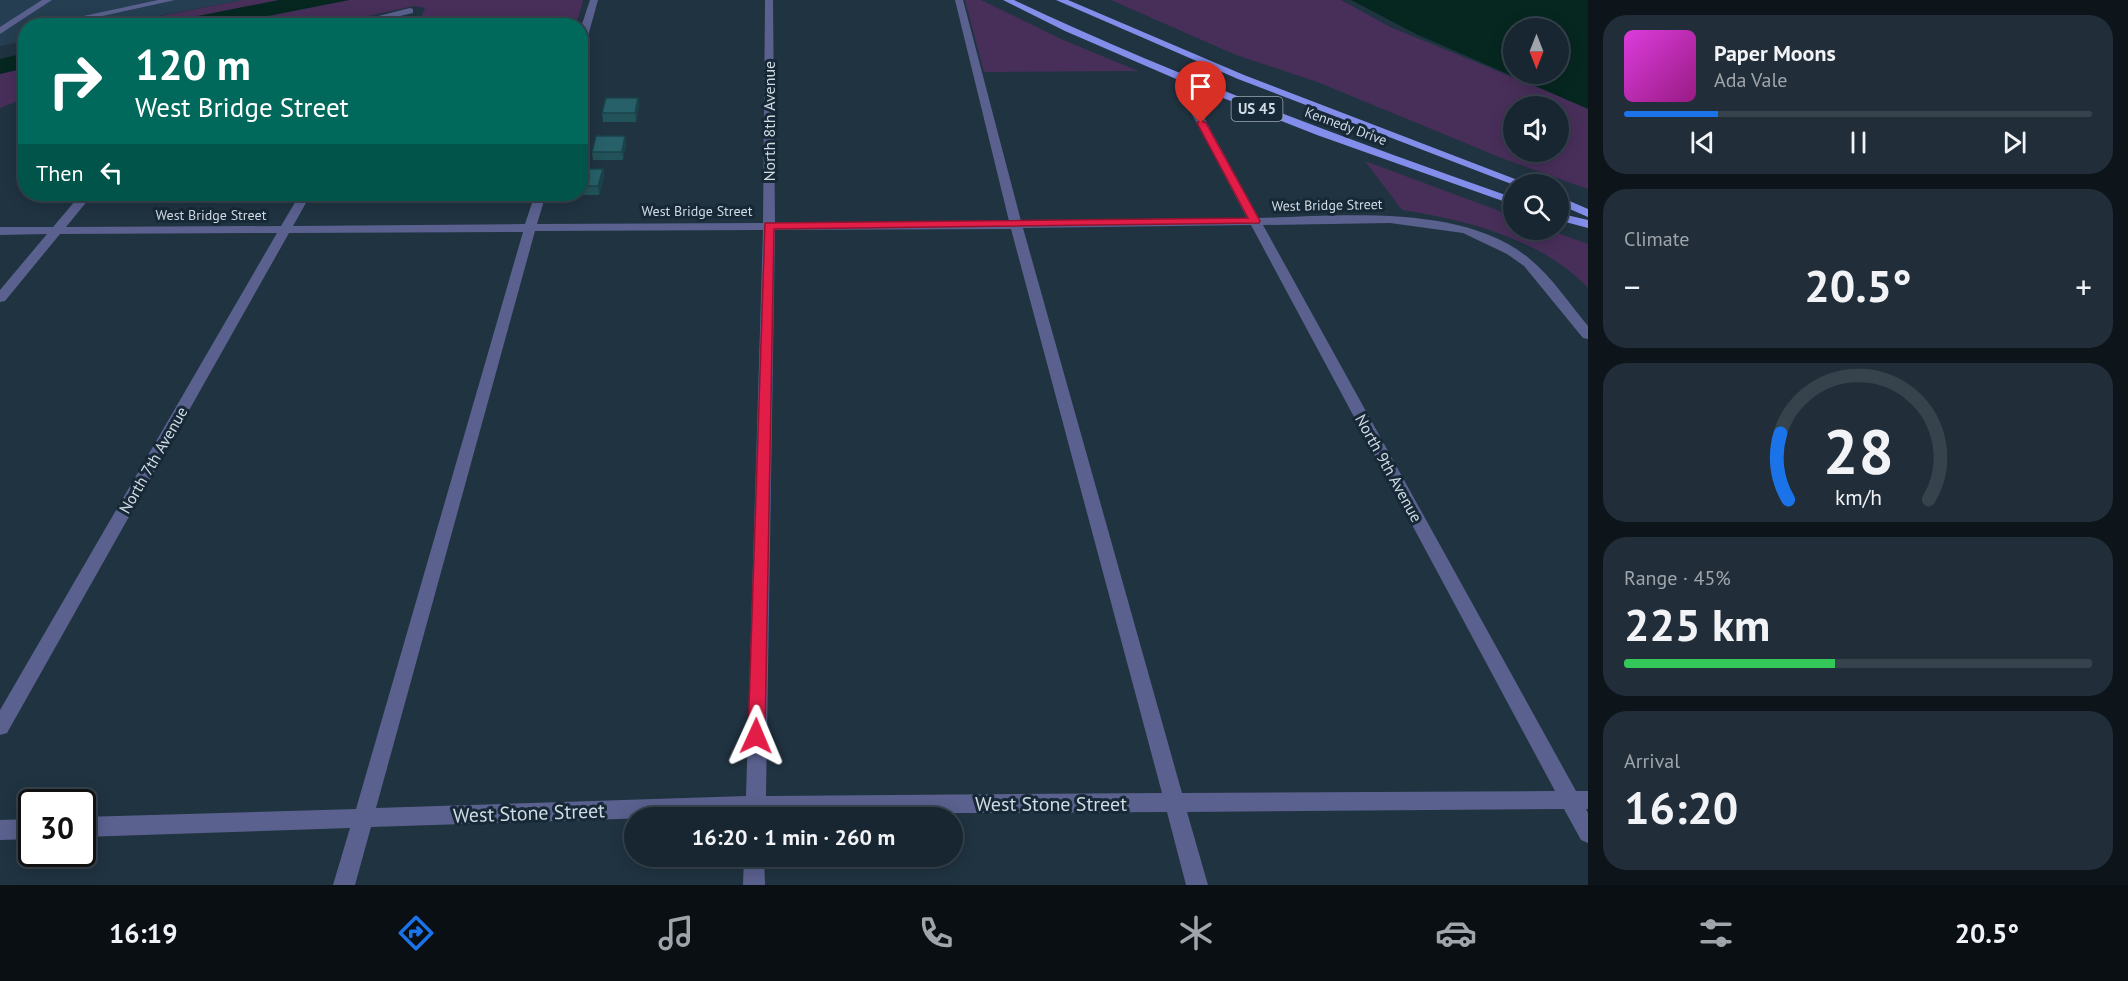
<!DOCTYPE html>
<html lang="en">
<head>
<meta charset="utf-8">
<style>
  :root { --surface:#182631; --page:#212e39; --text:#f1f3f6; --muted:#9fa5ab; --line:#36434d; --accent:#1a73e8 }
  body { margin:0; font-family:"PT Sans",sans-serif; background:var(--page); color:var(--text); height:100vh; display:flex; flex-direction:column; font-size:22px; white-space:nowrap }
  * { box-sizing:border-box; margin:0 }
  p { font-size:20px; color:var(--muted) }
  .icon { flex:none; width:33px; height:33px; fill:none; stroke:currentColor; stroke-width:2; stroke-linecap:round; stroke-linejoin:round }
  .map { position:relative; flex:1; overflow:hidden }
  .drawer { display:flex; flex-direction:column; gap:15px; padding:15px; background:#0d151b; width:540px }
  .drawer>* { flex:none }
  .hud { position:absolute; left:18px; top:18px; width:570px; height:183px; border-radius:24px; box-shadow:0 3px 15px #0003,0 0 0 2px var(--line); background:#00695c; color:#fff; overflow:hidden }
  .needle { width:39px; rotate:180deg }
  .tools { position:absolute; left:1503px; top:18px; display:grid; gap:12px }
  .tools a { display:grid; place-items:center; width:66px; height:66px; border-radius:50%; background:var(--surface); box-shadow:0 3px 15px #0003,0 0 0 2px var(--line); font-size:30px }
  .speed { position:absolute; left:18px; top:789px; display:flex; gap:12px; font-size:30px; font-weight:700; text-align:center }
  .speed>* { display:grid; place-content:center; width:78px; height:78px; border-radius:50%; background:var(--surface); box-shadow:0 3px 15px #0003,0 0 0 2px var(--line); line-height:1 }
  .speed .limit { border:3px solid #111; border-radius:9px; background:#fff; color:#111 }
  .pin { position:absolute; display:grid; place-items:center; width:51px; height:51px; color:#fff; margin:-62px -26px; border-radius:50% 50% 50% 0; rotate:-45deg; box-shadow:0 0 6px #0007 }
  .pin .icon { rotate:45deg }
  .me { position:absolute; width:66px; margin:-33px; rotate:1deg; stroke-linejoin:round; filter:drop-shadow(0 0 4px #0008) }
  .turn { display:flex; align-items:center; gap:21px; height:126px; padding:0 18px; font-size:27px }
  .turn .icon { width:78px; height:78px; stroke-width:2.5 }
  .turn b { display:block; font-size:42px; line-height:51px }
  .then { display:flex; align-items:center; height:57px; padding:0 18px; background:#0003; gap:12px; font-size:22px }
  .big { font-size:45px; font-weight:600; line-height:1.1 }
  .drawer .card { flex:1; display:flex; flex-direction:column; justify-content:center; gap:9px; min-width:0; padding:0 21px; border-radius:24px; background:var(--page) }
  .drawer .dial { align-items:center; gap:0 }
  .dial svg { height:156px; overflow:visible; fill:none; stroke:var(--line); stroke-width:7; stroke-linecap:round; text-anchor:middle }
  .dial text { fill:var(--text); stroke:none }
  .song { display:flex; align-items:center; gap:18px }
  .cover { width:72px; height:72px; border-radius:9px; background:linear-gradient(135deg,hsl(300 70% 55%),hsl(310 70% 35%)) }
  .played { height:6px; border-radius:3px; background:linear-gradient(90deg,var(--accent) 20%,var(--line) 20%) }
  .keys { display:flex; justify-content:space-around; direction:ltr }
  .heat { display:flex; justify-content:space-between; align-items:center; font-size:33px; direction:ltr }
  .charge { height:9px; border-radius:4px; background:linear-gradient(90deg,#34c759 45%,var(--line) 0) }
  .trip { position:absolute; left:624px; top:807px; width:339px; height:60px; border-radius:30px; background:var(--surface); box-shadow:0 3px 15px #0003,0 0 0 2px var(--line); font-weight:600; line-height:60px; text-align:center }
  .tab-bar { display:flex; height:96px; justify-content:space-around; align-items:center; background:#0a0f14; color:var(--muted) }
  .tab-bar .icon { width:42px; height:42px }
  .tab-bar .on { color:var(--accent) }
  .tab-bar b { font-size:27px; color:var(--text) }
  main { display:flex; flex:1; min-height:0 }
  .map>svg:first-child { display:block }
  .built { fill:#253e51 }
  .green { fill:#482f5a; fill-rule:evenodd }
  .water { fill:#062720; fill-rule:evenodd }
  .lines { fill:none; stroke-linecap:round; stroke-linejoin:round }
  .minor { fill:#5a618e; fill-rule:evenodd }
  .major { fill:#838eeb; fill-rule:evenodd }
  .wall { fill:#22535a }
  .shaded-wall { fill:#1b434a }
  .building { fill:#276069; stroke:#1b434a; stroke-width:1.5 }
  .route { fill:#e11d48; stroke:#92132f; stroke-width:1.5 }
  .labels { text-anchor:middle; stroke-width:6; stroke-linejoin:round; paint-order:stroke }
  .far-street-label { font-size:14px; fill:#d0dbe4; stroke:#172937 }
  .shield { fill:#172937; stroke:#98a6b0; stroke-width:1.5 }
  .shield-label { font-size:15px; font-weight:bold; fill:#d0dbe4 }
  .street-label { font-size:16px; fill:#d0dbe4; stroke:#172937 }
  .near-street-label { font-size:20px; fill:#d0dbe4; stroke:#172937 }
</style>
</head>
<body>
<main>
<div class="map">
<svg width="1588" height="885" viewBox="0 0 1588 885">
  <rect width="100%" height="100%" fill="#203341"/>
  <!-- built -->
  <polygon class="built" points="0,0 243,0 109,25 26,26 25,41 0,46"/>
  <!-- green -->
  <g class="green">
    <polygon points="243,0 279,0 153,25 109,26"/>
    <polygon points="349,0 583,0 578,19 419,22 425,8 414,6 327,25 221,26"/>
    <polygon points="965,0 981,0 1061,39 1138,71 984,72"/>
    <path d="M1111,0H1341L1390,27L1588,108V189L1504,159L1320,83L1236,55ZM1514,106H1558V152H1514Z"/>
    <polygon points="25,68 25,98 0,108 0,74"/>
    <path d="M1365,161L1513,216L1514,230H1549L1588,244V288C1542,239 1467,220 1402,210Z"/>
  </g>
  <!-- water -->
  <g class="water">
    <polygon points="279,0 349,0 221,25 153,25"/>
    <path d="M1351,0H1588V109L1416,34ZM1514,28H1558V74H1514Z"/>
    <polygon points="25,53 25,68 0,74 0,59"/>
  </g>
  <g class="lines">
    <!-- minor -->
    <g class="minor">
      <polygon points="42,0 52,0 0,34 0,27"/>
      <polygon points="158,0 175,0 57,26 37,26"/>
      <polygon points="590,0 598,0 585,47 580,50 580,30"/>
      <path d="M765,0H773L775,223L1009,221L955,0H963L1021,221L1247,218L1186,103L1191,100L1196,103L1259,218C1341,216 1465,203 1531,260C1552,277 1571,306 1588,326V339L1583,338L1524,266L1507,254L1463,233L1390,223L1263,225L1576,791H1588V809H1586L1588,813V843L1581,840L1564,809L1187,812L1208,885H1186L1167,812L765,814V818H745V815L371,827L355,885H333L350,828L82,837V817L356,809L523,232L289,233L7,733L0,735V710L277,233L60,234L5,301L0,302V290L47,234L0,235V227H53L81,194H93L66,227L281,226L300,194H311L293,226L525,224L535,194H546L537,224L763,223ZM1251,225L1555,791L1182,793L1023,228ZM1011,229L1162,793L766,796L775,230ZM763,230L746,796L376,808L535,231Z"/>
      <polygon points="410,8 413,9 413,13 357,26 339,26"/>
      <polygon points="32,819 32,839 0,840 0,820"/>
      <polygon points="744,856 764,856 765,885 743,885"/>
    </g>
    <!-- major -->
    <g class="major">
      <path d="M1003,0H1014C1177,77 1344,138 1514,198V205L1317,135L1190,85L1065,31Z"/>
      <polygon points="1056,0 1068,0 1244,75 1528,184 1514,185 1238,79"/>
      <polygon points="1558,196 1588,209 1588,217 1558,204"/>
      <polygon points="1558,213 1588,220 1588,228 1558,220"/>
    </g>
  </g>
  <!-- wall -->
  <g class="wall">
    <polygon points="638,98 639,106 636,122 603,122 602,113"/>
    <polygon points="625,136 626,144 623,160 593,160 592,152"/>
    <polygon points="580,169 603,169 604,177 599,195 564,195 564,194 580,194"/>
  </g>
  <!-- shaded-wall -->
  <g class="shaded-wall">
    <polygon points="638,98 639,106 636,122 635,113"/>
    <polygon points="625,136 626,144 623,160 622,152"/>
    <polygon points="603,169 604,177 599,195 598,186"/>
  </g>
  <!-- building -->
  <g class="building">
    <polygon points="606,98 638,98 635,113 602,113"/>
    <polygon points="596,136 625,136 622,152 592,152"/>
    <polygon points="580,169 603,169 598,186 580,186"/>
  </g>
  <!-- route -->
  <polygon class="route" points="1201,120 1206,123 1260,221 1259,223 774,229 765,736 762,741 756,743 750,741 748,736 765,223 1248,218 1197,123"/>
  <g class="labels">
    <!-- far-street labels -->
    <g class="far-street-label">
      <text transform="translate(1346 126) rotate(20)" y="5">Kennedy Drive</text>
      <text transform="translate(1327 205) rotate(-1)" y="5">West Bridge Street</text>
      <text x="697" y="216">West Bridge Street</text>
      <text x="211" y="220">West Bridge Street</text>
    </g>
    <!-- shield labels -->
    <rect class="shield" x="1231.5" y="97" width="51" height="24" rx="4.5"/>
    <g class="shield-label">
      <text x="1257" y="114">US 45</text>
    </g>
    <!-- street labels -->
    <g class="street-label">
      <text transform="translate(769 121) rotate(-90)" y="6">North 8th Avenue</text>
      <text transform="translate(153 460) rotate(-60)" y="6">North 7th Avenue</text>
      <text transform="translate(1389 468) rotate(61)" y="6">North 9th Avenue</text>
    </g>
    <!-- near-street labels -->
    <g class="near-street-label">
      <text x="1051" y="811">West Stone Street</text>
      <text transform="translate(529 813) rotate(-2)" y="7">West Stone Street</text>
    </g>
  </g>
</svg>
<div class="tools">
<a><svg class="needle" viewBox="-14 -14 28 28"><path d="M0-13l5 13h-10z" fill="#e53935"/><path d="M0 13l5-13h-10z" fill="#9fa5ab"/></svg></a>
<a><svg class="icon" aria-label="sound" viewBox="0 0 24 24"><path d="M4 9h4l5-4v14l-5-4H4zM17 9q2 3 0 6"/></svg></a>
<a><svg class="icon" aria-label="search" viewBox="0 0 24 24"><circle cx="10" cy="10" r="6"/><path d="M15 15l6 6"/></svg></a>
</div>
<div class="speed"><div class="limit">30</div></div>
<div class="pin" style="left:1201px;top:123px;background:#d93025"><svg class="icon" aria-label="arrive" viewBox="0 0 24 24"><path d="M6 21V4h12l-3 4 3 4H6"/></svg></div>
<svg class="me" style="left:756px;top:736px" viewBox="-20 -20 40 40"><path d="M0-17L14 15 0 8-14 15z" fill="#e11d48" stroke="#fff" stroke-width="4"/></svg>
<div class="trip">16:20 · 1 min · 260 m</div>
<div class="hud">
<div class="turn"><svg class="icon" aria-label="right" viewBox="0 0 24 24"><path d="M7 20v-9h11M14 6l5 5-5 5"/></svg><div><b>120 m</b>West Bridge Street</div></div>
<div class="then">Then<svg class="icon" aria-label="left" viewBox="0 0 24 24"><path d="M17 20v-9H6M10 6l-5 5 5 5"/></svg></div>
</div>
</div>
<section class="drawer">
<div class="card">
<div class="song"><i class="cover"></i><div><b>Paper Moons</b><p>Ada Vale</p></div></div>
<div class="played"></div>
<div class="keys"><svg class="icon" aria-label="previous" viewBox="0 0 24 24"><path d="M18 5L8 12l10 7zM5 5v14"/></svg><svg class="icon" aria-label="pause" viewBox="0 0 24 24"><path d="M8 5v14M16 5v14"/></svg><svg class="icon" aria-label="next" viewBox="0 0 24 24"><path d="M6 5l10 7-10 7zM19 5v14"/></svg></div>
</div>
<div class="card"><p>Climate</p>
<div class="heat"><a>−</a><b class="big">20.5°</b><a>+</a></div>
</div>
<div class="card dial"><svg viewBox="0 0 100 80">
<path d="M14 69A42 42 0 1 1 86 69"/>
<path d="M14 69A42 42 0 0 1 10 35" stroke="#1a73e8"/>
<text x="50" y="56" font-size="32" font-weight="700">28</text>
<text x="50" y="72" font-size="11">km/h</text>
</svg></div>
<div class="card"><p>Range · 45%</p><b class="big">225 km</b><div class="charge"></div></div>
<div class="card"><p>Arrival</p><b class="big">16:20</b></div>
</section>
</main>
<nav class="tab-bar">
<b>16:19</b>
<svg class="icon on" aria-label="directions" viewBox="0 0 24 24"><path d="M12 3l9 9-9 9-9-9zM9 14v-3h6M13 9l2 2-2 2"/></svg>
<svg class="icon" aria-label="music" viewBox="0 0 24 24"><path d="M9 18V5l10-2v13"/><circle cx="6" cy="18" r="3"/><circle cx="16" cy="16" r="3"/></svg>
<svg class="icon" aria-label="phone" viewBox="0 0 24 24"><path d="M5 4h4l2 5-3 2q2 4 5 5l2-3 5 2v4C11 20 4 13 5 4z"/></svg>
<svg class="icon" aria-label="climate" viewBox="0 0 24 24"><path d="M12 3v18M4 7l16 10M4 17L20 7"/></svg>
<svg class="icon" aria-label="car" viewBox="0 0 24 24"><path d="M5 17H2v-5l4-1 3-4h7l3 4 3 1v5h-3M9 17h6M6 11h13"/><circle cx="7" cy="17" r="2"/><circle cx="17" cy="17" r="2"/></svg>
<svg class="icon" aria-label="filters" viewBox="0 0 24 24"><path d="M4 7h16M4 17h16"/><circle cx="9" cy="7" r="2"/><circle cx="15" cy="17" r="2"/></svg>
<b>20.5°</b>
</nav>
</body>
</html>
